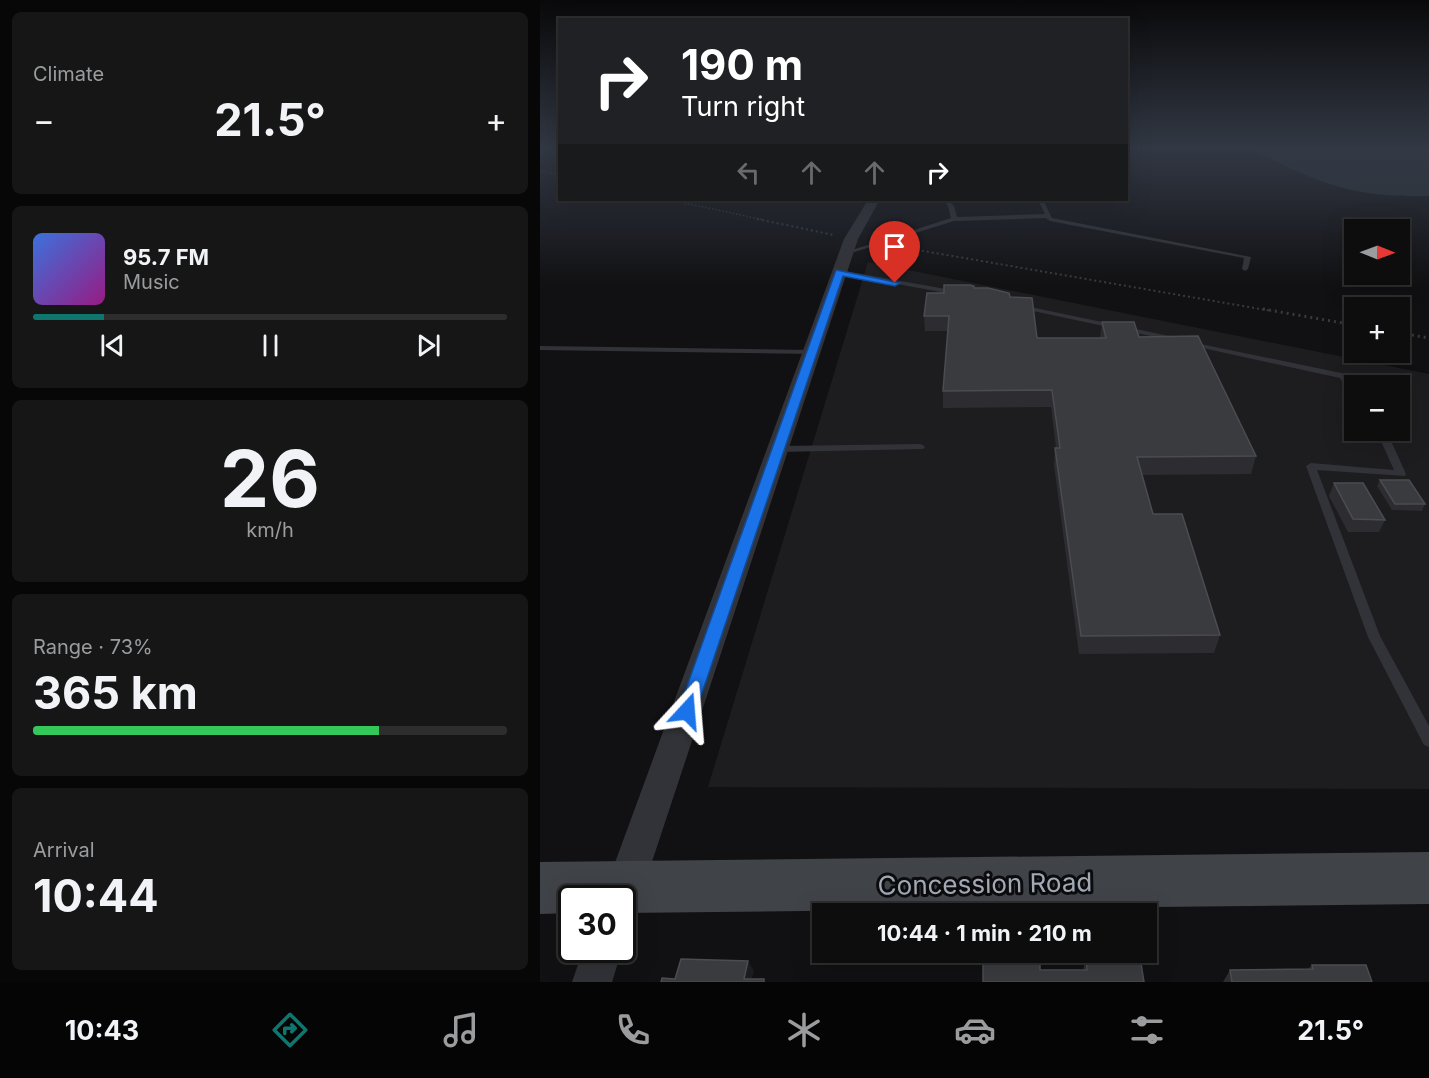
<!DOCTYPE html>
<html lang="en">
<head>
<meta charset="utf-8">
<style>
  :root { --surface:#0d0d0e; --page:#161617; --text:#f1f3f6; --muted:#9a9c9e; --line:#2d2d2e; --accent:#0f766e }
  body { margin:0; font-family:Inter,sans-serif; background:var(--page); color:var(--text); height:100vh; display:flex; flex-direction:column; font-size:22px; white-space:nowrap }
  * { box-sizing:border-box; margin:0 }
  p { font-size:20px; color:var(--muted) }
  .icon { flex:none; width:33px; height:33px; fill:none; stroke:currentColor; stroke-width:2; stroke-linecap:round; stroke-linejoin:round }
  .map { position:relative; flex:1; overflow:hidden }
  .side { display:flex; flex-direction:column; gap:12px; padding:12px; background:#070708; width:540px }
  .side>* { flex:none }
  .top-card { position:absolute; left:18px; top:18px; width:570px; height:183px; border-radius:0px; box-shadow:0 6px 24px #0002,0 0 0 2px var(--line); background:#202124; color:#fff; overflow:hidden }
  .needle { width:39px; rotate:91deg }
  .fabs { position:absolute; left:804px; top:219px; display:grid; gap:12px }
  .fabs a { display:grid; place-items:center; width:66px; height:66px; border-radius:0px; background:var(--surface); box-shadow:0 6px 24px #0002,0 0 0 2px var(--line); font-size:30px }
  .speed { position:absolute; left:18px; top:885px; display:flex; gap:12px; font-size:30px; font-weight:700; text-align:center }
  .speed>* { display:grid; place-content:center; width:78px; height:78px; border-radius:50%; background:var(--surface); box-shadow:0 6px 24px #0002,0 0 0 2px var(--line); line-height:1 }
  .speed .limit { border:3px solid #111; border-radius:9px; background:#fff; color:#111 }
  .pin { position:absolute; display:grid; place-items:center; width:51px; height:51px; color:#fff; margin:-62px -26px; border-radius:50% 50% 50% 0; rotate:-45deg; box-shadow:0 0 6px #0007 }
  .pin .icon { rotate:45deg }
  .me { position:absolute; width:66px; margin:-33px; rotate:19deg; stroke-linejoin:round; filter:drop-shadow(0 0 4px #0008) }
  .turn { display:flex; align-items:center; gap:21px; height:126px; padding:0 24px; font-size:27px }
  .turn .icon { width:78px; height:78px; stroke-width:2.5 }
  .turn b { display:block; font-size:42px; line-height:51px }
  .lanes { display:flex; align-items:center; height:57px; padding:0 24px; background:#0003; justify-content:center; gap:30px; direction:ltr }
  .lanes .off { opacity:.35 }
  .big { font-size:45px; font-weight:700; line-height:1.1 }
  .side .card { flex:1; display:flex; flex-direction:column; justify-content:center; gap:9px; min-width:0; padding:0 21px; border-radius:9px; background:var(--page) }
  .side .dial { align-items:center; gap:0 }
  .dial b { font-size:78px; line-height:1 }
  .song { display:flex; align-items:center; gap:18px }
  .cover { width:72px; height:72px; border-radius:9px; background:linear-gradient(135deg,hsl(220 70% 55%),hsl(310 70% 35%)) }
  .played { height:6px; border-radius:3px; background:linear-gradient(90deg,var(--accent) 15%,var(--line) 15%) }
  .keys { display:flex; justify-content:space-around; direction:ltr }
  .heat { display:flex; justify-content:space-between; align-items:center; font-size:33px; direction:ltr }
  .charge { height:9px; border-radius:4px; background:linear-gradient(90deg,#34c759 73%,var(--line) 0) }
  .trip { position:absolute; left:272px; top:903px; width:345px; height:60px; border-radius:0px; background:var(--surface); box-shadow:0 6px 24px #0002,0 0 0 2px var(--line); font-weight:700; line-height:60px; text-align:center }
  .tabs { display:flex; height:96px; justify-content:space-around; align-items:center; background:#050506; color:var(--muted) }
  .tabs .icon { width:42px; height:42px }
  .tabs .on { color:var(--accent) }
  .tabs b { font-size:27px; color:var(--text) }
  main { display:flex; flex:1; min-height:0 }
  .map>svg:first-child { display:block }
  .built { fill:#1d1d20; fill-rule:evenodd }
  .water { fill:#273137 }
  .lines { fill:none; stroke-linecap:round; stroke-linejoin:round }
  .path-far2 { stroke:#383a3f; stroke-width:1.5; stroke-dasharray:1.5 2; stroke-linecap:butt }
  .path-far1 { stroke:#383a3f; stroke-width:2; stroke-dasharray:2 3; stroke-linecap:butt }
  .path { stroke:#383a3f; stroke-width:3; stroke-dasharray:2 4; stroke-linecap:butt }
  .lane { fill:#323338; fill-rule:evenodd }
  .street { fill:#323338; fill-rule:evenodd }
  .secondary { fill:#404348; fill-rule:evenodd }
  .wall { fill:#2d2d31 }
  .shaded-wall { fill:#1c1c1f }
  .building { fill:#393b3f; stroke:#4a4c52; stroke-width:1.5 }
  .route { fill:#1a73e8; stroke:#114b97; stroke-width:1.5 }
  .labels { text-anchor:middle; stroke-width:6; stroke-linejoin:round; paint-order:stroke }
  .near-street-label { font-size:26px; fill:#a2a9b5; stroke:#0c0c0e }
</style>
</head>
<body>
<main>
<section class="side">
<div class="card"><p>Climate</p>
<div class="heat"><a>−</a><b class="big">21.5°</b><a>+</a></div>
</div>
<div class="card">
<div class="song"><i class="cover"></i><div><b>95.7 FM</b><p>Music</p></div></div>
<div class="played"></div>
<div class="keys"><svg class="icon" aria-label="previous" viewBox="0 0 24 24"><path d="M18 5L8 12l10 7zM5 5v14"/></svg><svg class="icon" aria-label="pause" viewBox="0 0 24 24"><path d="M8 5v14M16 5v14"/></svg><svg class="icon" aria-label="next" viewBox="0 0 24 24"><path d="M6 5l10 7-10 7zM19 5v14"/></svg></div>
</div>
<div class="card dial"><b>26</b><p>km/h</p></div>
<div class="card"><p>Range · 73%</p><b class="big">365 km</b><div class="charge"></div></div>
<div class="card"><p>Arrival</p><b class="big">10:44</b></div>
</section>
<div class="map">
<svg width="889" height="982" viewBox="0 0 889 982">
  <rect width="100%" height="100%" fill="#111113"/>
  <!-- built -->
  <path class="built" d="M328,262L889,374V789L168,787ZM814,386H860V430H814Z"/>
  <!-- water -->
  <path class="water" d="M700,147H889V196C841,197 808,193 763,174C741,165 723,153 700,147Z"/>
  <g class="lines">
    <!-- path-far2 -->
    <g class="path-far2">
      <polyline points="0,171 20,175"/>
      <polyline points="131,200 224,220"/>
    </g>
    <!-- path-far1 -->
    <g class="path-far1">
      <polyline points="217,219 294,235"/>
      <polyline points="372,249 732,311"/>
    </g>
    <!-- path -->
    <g class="path">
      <polyline points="723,309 814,325"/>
      <polyline points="860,333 889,338"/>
    </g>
    <!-- lane -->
    <g class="lane">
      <polygon points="404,200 409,200 414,206 417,217 505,214 498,200 503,200 512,218 711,257 708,269 705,271 702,269 704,258 510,221 506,218 414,221 308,254 303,253 411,218 408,206"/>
      <polygon points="299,270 417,291 421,293 417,295 297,273 297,271"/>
      <polygon points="476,304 634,337 638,339 634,341 479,308 476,308"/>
      <polygon points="646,341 806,374 814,387 814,396 811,395 800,378 649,345 646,345"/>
      <polygon points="0,346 272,350 276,352 272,354 0,350"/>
      <polygon points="836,430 846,430 866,474 865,476 777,470 840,636 889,726 889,747 884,745 828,637 766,466 771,463 854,470"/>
      <polygon points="380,444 383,445 385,447 383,449 239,452 234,449 239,446"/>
    </g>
    <!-- street -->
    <g class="street">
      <polygon points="328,200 339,201 318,239 100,898 94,911 82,916 82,898 62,898 304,239"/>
      <polygon points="43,950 82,950 72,982 32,982"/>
    </g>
    <!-- secondary -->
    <polygon class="secondary" points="889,852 889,904 82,913 82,898 32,898 32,913 0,914 0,862"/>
  </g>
  <!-- wall -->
  <g class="wall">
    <polygon points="434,288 470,297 497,338 560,338 562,322 599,337 716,456 711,474 602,475 613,514 680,635 674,653 539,654 514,465 515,448 516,448 511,407 403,408 403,391 408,331 385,331 384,316 404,293"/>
    <polygon points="840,480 885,504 882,511 852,510 837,486"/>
    <polygon points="794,483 845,520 839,532 808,532 789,496"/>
    <polygon points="546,958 604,982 500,970 543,970"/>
    <polygon points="772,965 832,982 683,982 690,970 768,969"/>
  </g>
  <!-- shaded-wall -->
  <polygon class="shaded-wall" points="208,961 214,971 211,982 204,979"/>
  <!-- building -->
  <g class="building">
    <polygon points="404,285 430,285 434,286 434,288 448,288 469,293 470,297 492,298 497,338 566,338 562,322 594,322 599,337 658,336 716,456 597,457 613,514 642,514 680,635 541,636 515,448 520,448 512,390 403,391 409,316 384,316 387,293 404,293"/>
    <polygon points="840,480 869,480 885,504 855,504"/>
    <polygon points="794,483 823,483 845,520 813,519"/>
    <polygon points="600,957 604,982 443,982 443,963 500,962 500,970 547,970 546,958"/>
    <polygon points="141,959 208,961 204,979 224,979 224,982 121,982 122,978 135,979"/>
    <polygon points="772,965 826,965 832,982 692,982 690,970 773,969"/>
  </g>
  <!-- sky -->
  <linearGradient id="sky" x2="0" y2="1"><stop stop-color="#09090a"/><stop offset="0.52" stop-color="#323844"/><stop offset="1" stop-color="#323844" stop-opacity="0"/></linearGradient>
  <rect width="889" height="285" fill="url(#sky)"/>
  <!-- route -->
  <polygon class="route" points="296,270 360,283 355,286 303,276 156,711 153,717 147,719 140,717 138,711"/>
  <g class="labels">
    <!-- near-street labels -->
    <g class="near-street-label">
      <text transform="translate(445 884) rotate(-1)" y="9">Concession Road</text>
    </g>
  </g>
</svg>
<div class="fabs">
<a><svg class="needle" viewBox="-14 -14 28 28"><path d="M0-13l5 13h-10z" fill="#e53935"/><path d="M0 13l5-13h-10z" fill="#9a9c9e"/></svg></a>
<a>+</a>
<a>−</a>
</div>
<div class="speed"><div class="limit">30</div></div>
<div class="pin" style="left:355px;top:283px;background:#d93025"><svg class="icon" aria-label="arrive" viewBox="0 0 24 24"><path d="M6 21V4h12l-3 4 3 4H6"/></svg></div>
<svg class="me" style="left:147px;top:711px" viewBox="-20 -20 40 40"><path d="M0-17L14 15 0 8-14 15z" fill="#1a73e8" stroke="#fff" stroke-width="4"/></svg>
<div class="trip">10:44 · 1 min · 210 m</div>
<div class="top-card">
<div class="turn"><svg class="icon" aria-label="right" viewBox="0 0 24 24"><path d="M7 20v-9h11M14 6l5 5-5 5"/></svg><div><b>190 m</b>Turn right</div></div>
<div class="lanes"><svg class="icon off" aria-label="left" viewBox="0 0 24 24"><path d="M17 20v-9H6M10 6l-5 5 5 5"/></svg><svg class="icon off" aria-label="ahead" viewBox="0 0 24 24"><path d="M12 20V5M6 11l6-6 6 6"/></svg><svg class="icon off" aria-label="ahead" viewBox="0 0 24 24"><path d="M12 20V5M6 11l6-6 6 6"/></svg><svg class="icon" aria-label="right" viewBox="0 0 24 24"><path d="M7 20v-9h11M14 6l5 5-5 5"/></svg></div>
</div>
</div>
</main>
<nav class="tabs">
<b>10:43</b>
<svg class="icon on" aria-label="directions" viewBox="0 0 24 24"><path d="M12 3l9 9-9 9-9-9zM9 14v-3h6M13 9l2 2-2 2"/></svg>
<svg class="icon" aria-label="music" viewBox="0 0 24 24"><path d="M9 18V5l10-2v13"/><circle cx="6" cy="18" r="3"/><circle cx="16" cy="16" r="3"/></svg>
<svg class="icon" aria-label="phone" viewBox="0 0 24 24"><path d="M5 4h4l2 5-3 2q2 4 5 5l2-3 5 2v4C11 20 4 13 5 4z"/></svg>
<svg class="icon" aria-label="climate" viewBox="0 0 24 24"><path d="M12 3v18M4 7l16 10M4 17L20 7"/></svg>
<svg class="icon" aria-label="car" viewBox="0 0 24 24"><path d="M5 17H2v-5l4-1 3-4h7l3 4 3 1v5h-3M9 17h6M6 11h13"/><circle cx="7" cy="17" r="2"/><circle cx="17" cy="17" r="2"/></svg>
<svg class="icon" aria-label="filters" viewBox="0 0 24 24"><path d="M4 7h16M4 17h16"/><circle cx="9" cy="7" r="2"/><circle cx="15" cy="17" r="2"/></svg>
<b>21.5°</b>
</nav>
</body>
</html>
